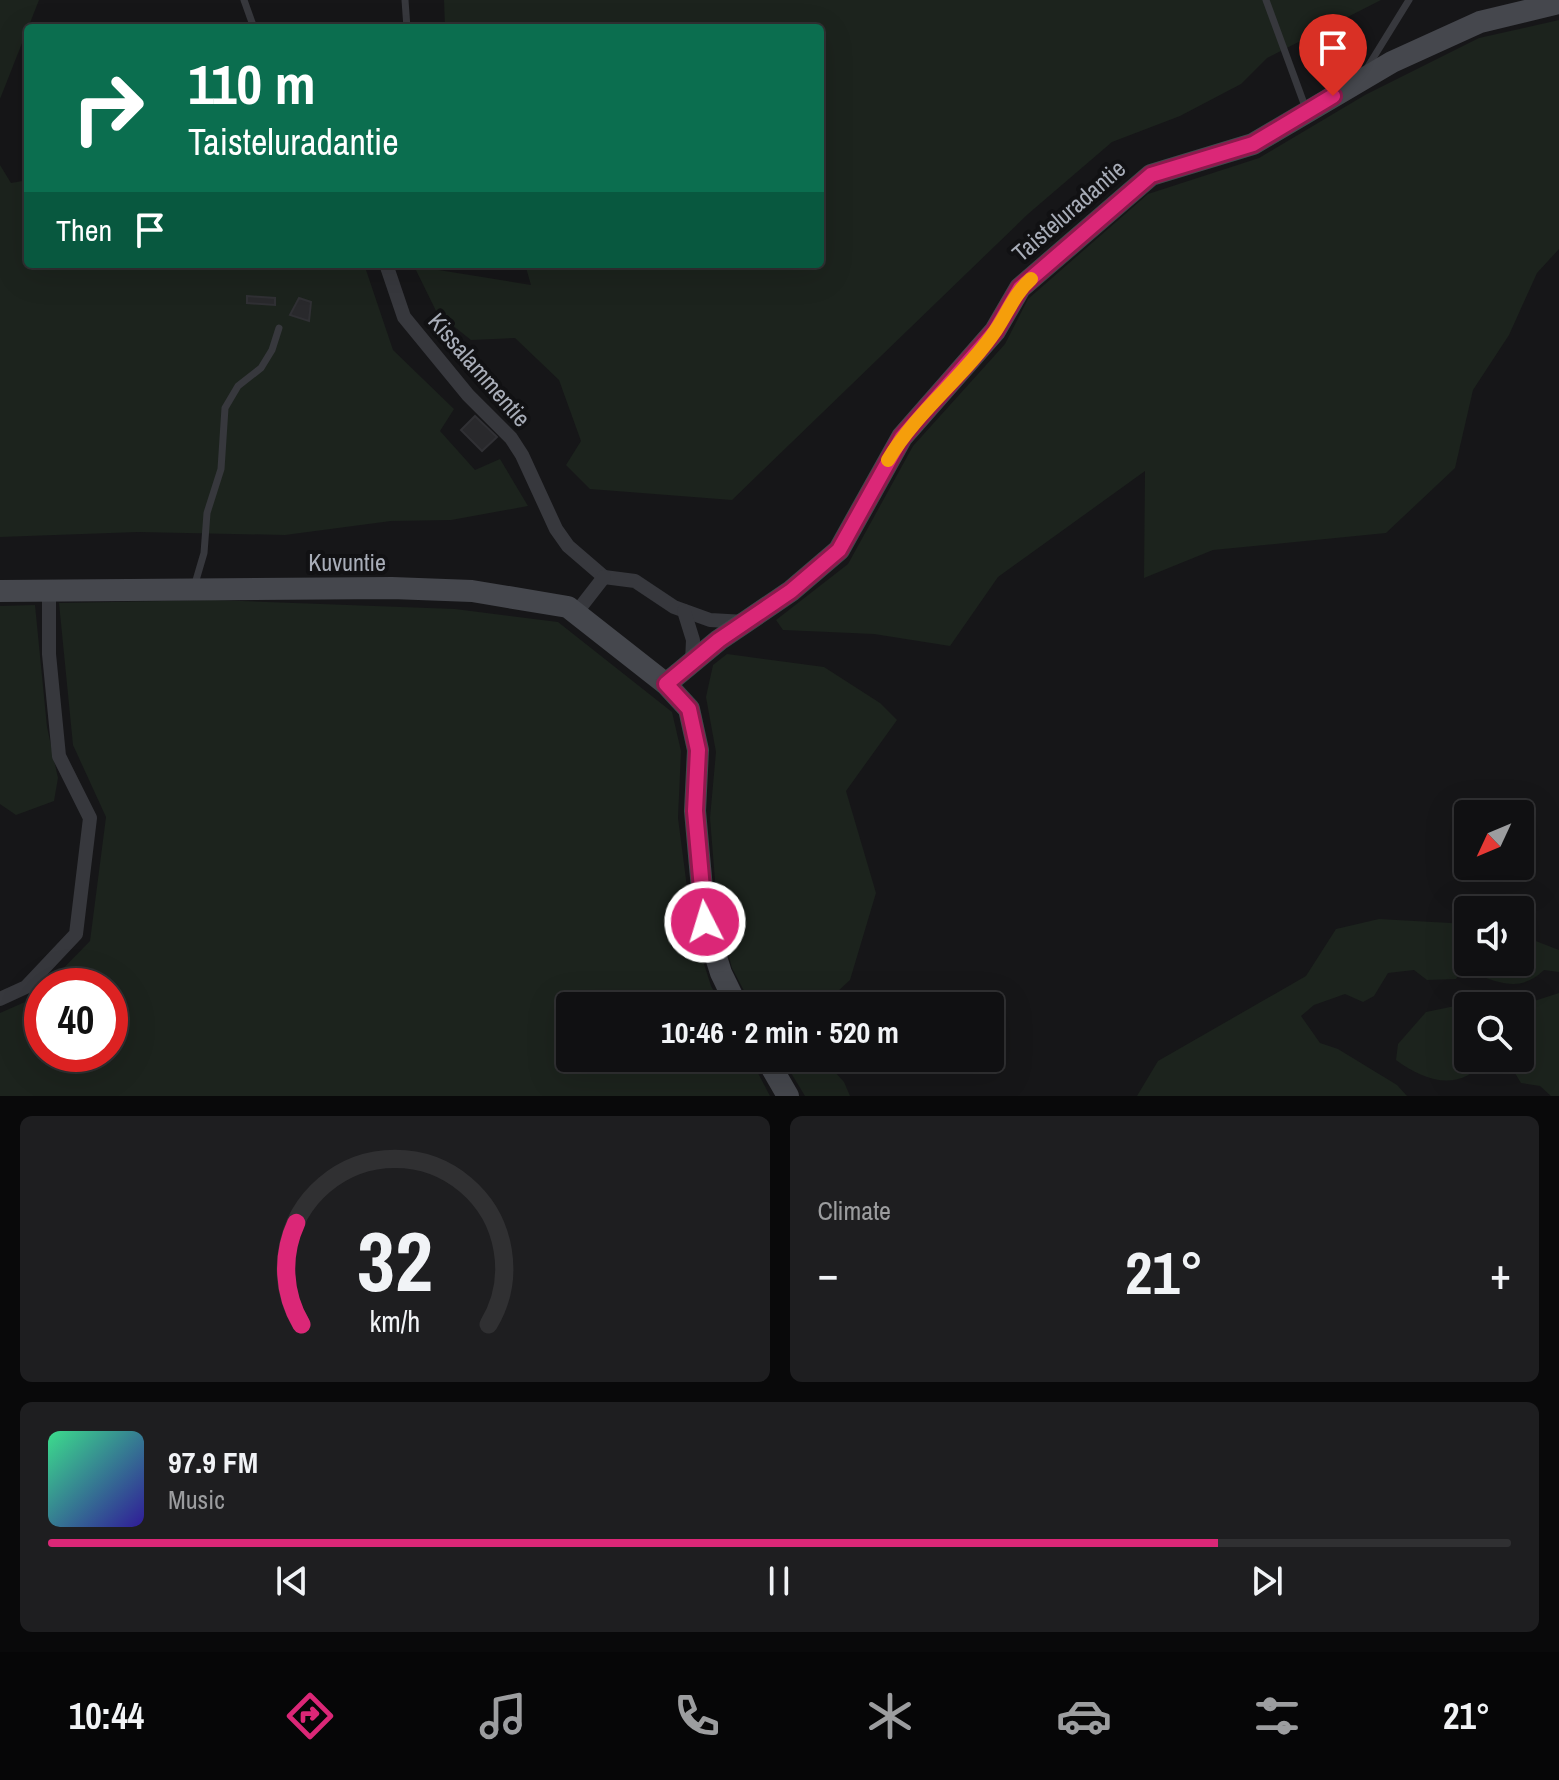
<!DOCTYPE html>
<html lang="en">
<head>
<meta charset="utf-8">
<style>
  :root { --surface:#101012; --page:#1e1e20; --text:#f1f3f6; --muted:#9c9d9f; --line:#303032; --accent:#db2777 }
  body { margin:0; font-family:"Archivo Narrow",sans-serif; background:var(--page); color:var(--text); height:100vh; display:flex; flex-direction:column; font-size:30px; white-space:nowrap }
  * { box-sizing:border-box; margin:0 }
  p { font-size:26px; color:var(--muted) }
  .icon { flex:none; width:44px; height:44px; fill:none; stroke:currentColor; stroke-width:2; stroke-linecap:round; stroke-linejoin:round }
  .map { position:relative; height:1096px; overflow:hidden }
  .side { display:flex; flex-direction:column; gap:20px; padding:20px; background:#09090a; flex:1 }
  .side>* { flex:none }
  .guide { position:absolute; left:24px; top:24px; width:800px; height:244px; border-radius:8px; box-shadow:0 8px 32px #0002,0 0 0 2px var(--line); background:#0b6e4f; color:#fff; overflow:hidden }
  .needle { width:52px; rotate:226deg }
  .controls { position:absolute; left:1454px; top:800px; display:grid; gap:16px }
  .controls a { display:grid; place-items:center; width:80px; height:80px; border-radius:8px; background:var(--surface); box-shadow:0 8px 32px #0002,0 0 0 2px var(--line); font-size:40px }
  .speed { position:absolute; left:24px; top:968px; display:flex; gap:16px; font-size:40px; font-weight:700; text-align:center }
  .speed>* { display:grid; place-content:center; width:104px; height:104px; border-radius:50%; background:var(--surface); box-shadow:0 8px 32px #0002,0 0 0 2px var(--line); line-height:1 }
  .speed .limit { border:12px solid #d22; background:#fff; color:#111 }
  .pin { position:absolute; display:grid; place-items:center; width:68px; height:68px; color:#fff; margin:-82px -34px; border-radius:50% 50% 50% 0; rotate:-45deg; box-shadow:0 0 8px #0007 }
  .pin .icon { rotate:45deg }
  .me { position:absolute; width:88px; margin:-44px; rotate:355deg; stroke-linejoin:round; filter:drop-shadow(0 0 6px #0008) }
  .turn { display:flex; align-items:center; gap:28px; height:168px; padding:0 32px; font-size:36px }
  .turn .icon { width:104px; height:104px; stroke-width:2.5 }
  .turn b { display:block; font-size:56px; line-height:68px }
  .then { display:flex; align-items:center; height:76px; padding:0 32px; background:#0003; gap:16px; font-size:30px }
  .big { font-size:60px; font-weight:800; line-height:1.1 }
  .side .card { flex:1; display:flex; flex-direction:column; justify-content:center; gap:12px; min-width:0; padding:0 28px; border-radius:12px; background:var(--page) }
  .side .dial { align-items:center; gap:0 }
  .dial svg { height:208px; overflow:visible; fill:none; stroke:var(--line); stroke-width:7; stroke-linecap:round; text-anchor:middle }
  .dial text { fill:var(--text); stroke:none }
  .song { display:flex; align-items:center; gap:24px }
  .cover { width:96px; height:96px; border-radius:12px; background:linear-gradient(135deg,hsl(150 70% 55%),hsl(250 70% 35%)) }
  .played { height:8px; border-radius:4px; background:linear-gradient(90deg,var(--accent) 80%,var(--line) 80%) }
  .keys { display:flex; justify-content:space-around; direction:ltr }
  .heat { display:flex; justify-content:space-between; align-items:center; font-size:44px; direction:ltr }
  .side .tiles { flex:1; display:grid; gap:20px; grid-template-columns:1fr 1fr }
  .card:last-child { grid-column:span 2 }
  .trip { position:absolute; left:556px; top:992px; width:448px; height:80px; border-radius:8px; background:var(--surface); box-shadow:0 8px 32px #0002,0 0 0 2px var(--line); font-weight:800; line-height:80px; text-align:center }
  .menu { display:flex; height:128px; justify-content:space-around; align-items:center; background:#060607; color:var(--muted) }
  .menu .icon { width:56px; height:56px }
  .menu .on { color:var(--accent) }
  .menu b { font-size:36px; color:var(--text) }
  .map>svg:first-child { display:block }
  .green { fill:#1c231d }
  .building { fill:#29292c; stroke:#303034; stroke-width:2 }
  .lines { fill:none; stroke-linecap:round; stroke-linejoin:round }
  .lane { stroke:#37383d; stroke-width:7 }
  .street { stroke:#37383d; stroke-width:14 }
  .secondary { stroke:#45474d; stroke-width:22 }
  .route-casing { stroke:#8e194d; stroke-width:20 }
  .route { stroke:#db2777; stroke-width:14 }
  .slow { stroke:#f59e0b; stroke-width:14 }
  .labels { text-anchor:middle; stroke-width:8; stroke-linejoin:round; paint-order:stroke }
  .street-label { font-size:24px; fill:#a8adb8; stroke:#111113 }
</style>
</head>
<body>
<div class="map">
<svg width="1559" height="1096" viewBox="0 0 1559 1096">
  <rect width="100%" height="100%" fill="#161618"/>
  <!-- green -->
  <g class="green">
    <polygon points="0,0 39,0 0,99"/>
    <polygon points="444,0 1381,0 1267,58 1241,84 1180,116 1112,142 1028,214 732,500 590,489 566,465 581,441 559,380 515,338 471,340 437,313 414,266 531,285 525,264 820,264 820,28 445,28"/>
    <polygon points="1559,20 1559,249 1537,273 1509,335 1473,390 1455,468 1386,533 1213,550 1144,578 1145,471 998,577 950,646 874,634 783,630 776,620 848,564 913,446 1005,344 1028,299 1148,194 1259,158 1365,95 1479,38"/>
    <polygon points="0,165 11,183 28,180 28,264 364,264 393,350 454,409 440,431 475,470 500,459 528,506 451,520 391,521 285,535 138,532 0,537"/>
    <polygon points="214,600 455,609 558,622 672,712 681,751 678,818 692,926 711,986 722,1006 570,1006 570,1058 750,1058 770,1096 0,1096 0,1013 34,998 42,990 42,1054 110,1054 110,986 46,986 90,941 106,817 73,745 59,603"/>
    <polygon points="35,605 47,727 58,778 54,801 16,815 0,804 0,606"/>
    <polygon points="727,654 824,667 880,703 897,720 846,791 876,893 850,980 822,1006 752,1006 732,968 718,917 710,818 716,752 706,697 713,665"/>
    <polygon points="1379,919 1468,924 1468,958 1456,979 1427,980 1414,970 1388,973 1374,996 1363,1002 1345,994 1314,1005 1301,1016 1320,1043 1338,1049 1397,1085 1407,1096 1137,1096 1158,1061 1306,976 1336,929"/>
    <path d="M1520,935L1559,950V972L1544,970C1525,988 1509,986 1486,978L1491,967L1485,962H1520Z"/>
    <path d="M1559,993V1096H1551L1540,1086L1521,1083L1507,1060L1500,1058H1520V1006H1468V1058H1485C1462,1094 1424,1081 1396,1060L1398,1044L1426,1012L1484,1000L1522,1005Z"/>
    <polygon points="782,1058 822,1058 844,1082 850,1096 805,1096"/>
  </g>
  <!-- building -->
  <g class="building">
    <polygon points="247,296 275,298 275,305 247,303"/>
    <polygon points="299,298 311,302 309,321 290,315"/>
    <polygon points="475,416 497,437 482,451 461,430"/>
  </g>
  <g class="lines">
    <!-- lane -->
    <g class="lane">
      <polyline points="244,0 254,28"/>
      <polyline points="405,0 407,28"/>
      <polyline points="1266,0 1306,109"/>
      <polyline points="1367,68 1409,0"/>
      <polyline points="194,587 204,553 207,513 221,469 225,408 238,386 261,368 272,350 279,328"/>
    </g>
    <!-- street -->
    <g class="street">
      <polyline points="386,264 404,317 468,395 511,438 522,455 556,529 568,546 604,577"/>
      <polyline points="604,577 635,581 674,607 710,620 745,622"/>
      <polyline points="684,611 693,640 692,662"/>
      <polyline points="576,613 604,577"/>
      <polyline points="0,999 26,987 76,934 90,818 59,756 49,654 49,590"/>
    </g>
    <!-- secondary -->
    <g class="secondary">
      <polyline points="0,591 392,588 472,591 568,607 666,684 689,709 698,750 695,811 705,922 721,973 737,1006"/>
      <polyline points="666,684 719,640 791,591 839,550 902,437 995,331 1020,288 1151,175 1253,144 1392,62 1480,22 1559,3"/>
      <polyline points="766,1058 788,1096"/>
    </g>
  </g>
  <g class="lines">
    <!-- route casing -->
    <g class="route-casing">
      <polyline id="route" points="705,922 695,811 698,750 689,709 666,684 719,640 791,591 839,550 902,437 995,331 1020,288 1151,175 1253,144 1333,96"/>
    </g>
    <!-- route -->
    <use href="#route" class="route"/>
    <!-- slow -->
    <path class="slow" d="M888,460C917,411 964,377 996,330C1008,312 1015,293 1031,279"/>
  </g>
  <g class="labels">
    <!-- street labels -->
    <g class="street-label">
      <text transform="translate(1069 211) rotate(-41)" y="8">Taisteluradantie</text>
      <text transform="translate(479 370) rotate(49)" y="8">Kissalammentie</text>
      <text x="347" y="571">Kuvuntie</text>
    </g>
  </g>
</svg>
<div class="controls">
<a><svg class="needle" viewBox="-14 -14 28 28"><path d="M0-13l5 13h-10z" fill="#e53935"/><path d="M0 13l5-13h-10z" fill="#9c9d9f"/></svg></a>
<a><svg class="icon" aria-label="sound" viewBox="0 0 24 24"><path d="M4 9h4l5-4v14l-5-4H4zM17 9q2 3 0 6"/></svg></a>
<a><svg class="icon" aria-label="search" viewBox="0 0 24 24"><circle cx="10" cy="10" r="6"/><path d="M15 15l6 6"/></svg></a>
</div>
<div class="speed"><div class="limit">40</div></div>
<div class="pin" style="left:1333px;top:96px;background:#d93025"><svg class="icon" aria-label="arrive" viewBox="0 0 24 24"><path d="M6 21V4h12l-3 4 3 4H6"/></svg></div>
<svg class="me" style="left:705px;top:922px" viewBox="-20 -20 40 40"><circle r="17" fill="#db2777" stroke="#fff" stroke-width="3"/><path d="M0-11L8 9 0 5-8 9z" fill="#fff"/></svg>
<div class="trip">10:46 · 2 min · 520 m</div>
<div class="guide">
<div class="turn"><svg class="icon" aria-label="right" viewBox="0 0 24 24"><path d="M7 20v-9h11M14 6l5 5-5 5"/></svg><div><b>110 m</b>Taisteluradantie</div></div>
<div class="then">Then<svg class="icon" aria-label="arrive" viewBox="0 0 24 24"><path d="M6 21V4h12l-3 4 3 4H6"/></svg></div>
</div>
</div>
<section class="side">
<div class="tiles">
<div class="card dial"><svg viewBox="0 0 100 80">
<path d="M14 69A42 42 0 1 1 86 69"/>
<path d="M14 69A42 42 0 0 1 12 30" stroke="#db2777"/>
<text x="50" y="56" font-size="32" font-weight="700">32</text>
<text x="50" y="72" font-size="11">km/h</text>
</svg></div>
<div class="card"><p>Climate</p>
<div class="heat"><a>−</a><b class="big">21°</b><a>+</a></div>
</div>
<div class="card">
<div class="song"><i class="cover"></i><div><b>97.9 FM</b><p>Music</p></div></div>
<div class="played"></div>
<div class="keys"><svg class="icon" aria-label="previous" viewBox="0 0 24 24"><path d="M18 5L8 12l10 7zM5 5v14"/></svg><svg class="icon" aria-label="pause" viewBox="0 0 24 24"><path d="M8 5v14M16 5v14"/></svg><svg class="icon" aria-label="next" viewBox="0 0 24 24"><path d="M6 5l10 7-10 7zM19 5v14"/></svg></div>
</div>
</div>
</section>
<nav class="menu">
<b>10:44</b>
<svg class="icon on" aria-label="directions" viewBox="0 0 24 24"><path d="M12 3l9 9-9 9-9-9zM9 14v-3h6M13 9l2 2-2 2"/></svg>
<svg class="icon" aria-label="music" viewBox="0 0 24 24"><path d="M9 18V5l10-2v13"/><circle cx="6" cy="18" r="3"/><circle cx="16" cy="16" r="3"/></svg>
<svg class="icon" aria-label="phone" viewBox="0 0 24 24"><path d="M5 4h4l2 5-3 2q2 4 5 5l2-3 5 2v4C11 20 4 13 5 4z"/></svg>
<svg class="icon" aria-label="climate" viewBox="0 0 24 24"><path d="M12 3v18M4 7l16 10M4 17L20 7"/></svg>
<svg class="icon" aria-label="car" viewBox="0 0 24 24"><path d="M5 17H2v-5l4-1 3-4h7l3 4 3 1v5h-3M9 17h6M6 11h13"/><circle cx="7" cy="17" r="2"/><circle cx="17" cy="17" r="2"/></svg>
<svg class="icon" aria-label="filters" viewBox="0 0 24 24"><path d="M4 7h16M4 17h16"/><circle cx="9" cy="7" r="2"/><circle cx="15" cy="17" r="2"/></svg>
<b>21°</b>
</nav>
</body>
</html>
